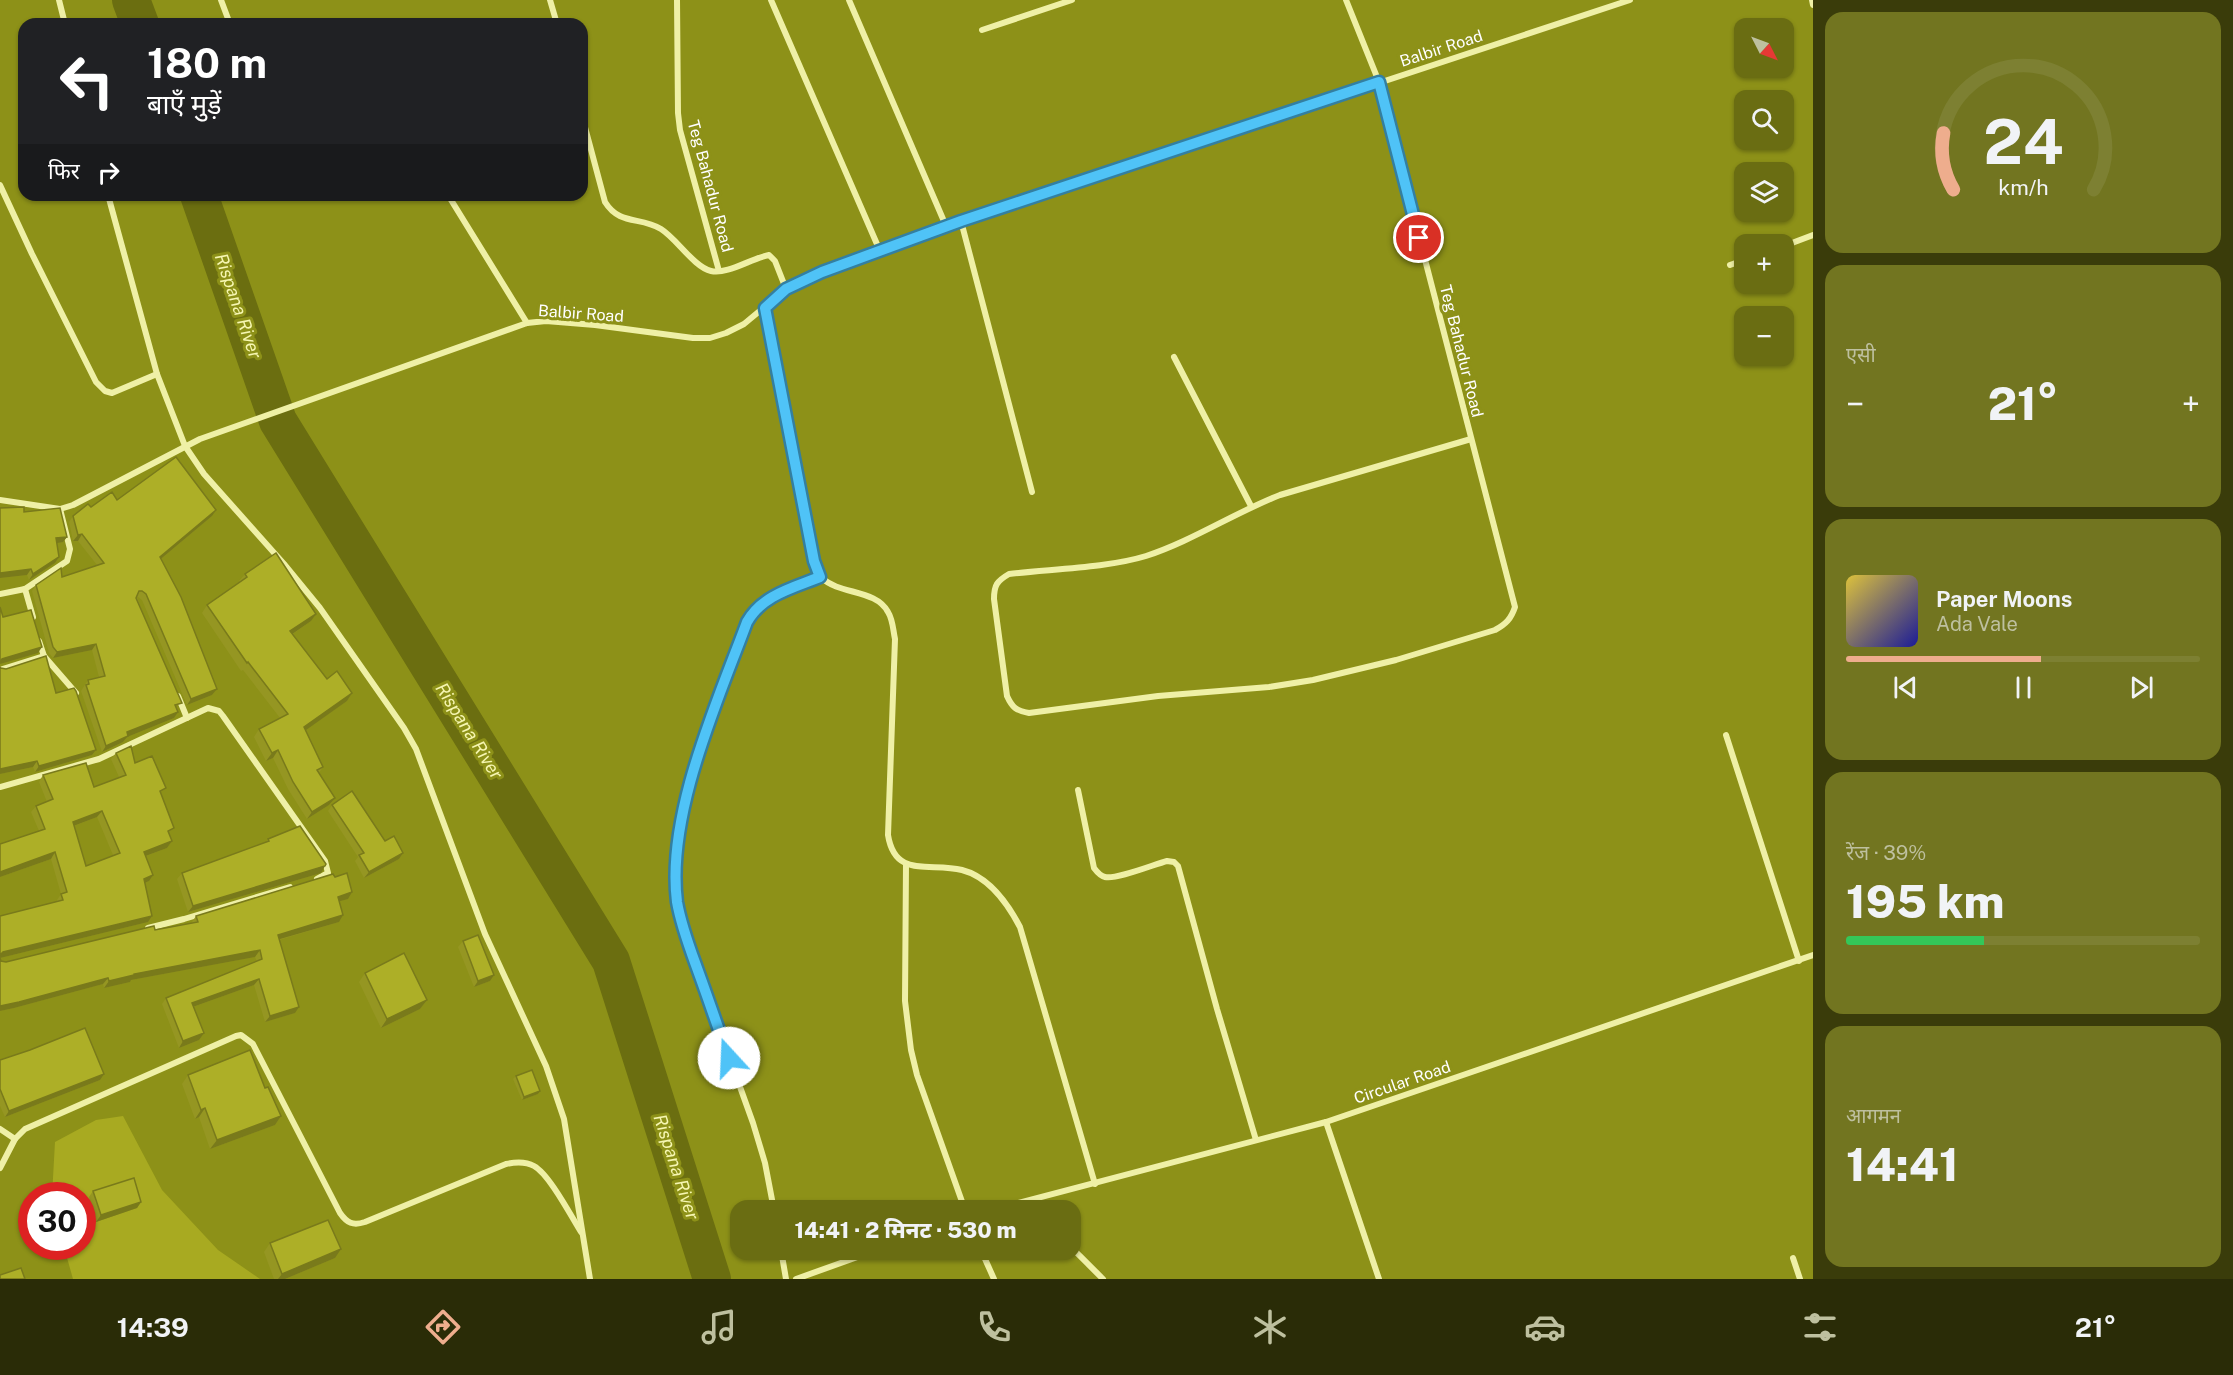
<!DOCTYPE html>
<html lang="hi">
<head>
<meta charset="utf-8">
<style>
  :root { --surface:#6a6d12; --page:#727520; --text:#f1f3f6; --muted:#bec09f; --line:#7d8032; --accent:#eead8d }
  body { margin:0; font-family:"Public Sans","Noto Sans Devanagari",sans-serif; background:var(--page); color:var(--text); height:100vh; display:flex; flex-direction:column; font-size:22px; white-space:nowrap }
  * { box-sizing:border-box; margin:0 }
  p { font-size:20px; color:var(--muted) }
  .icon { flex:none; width:33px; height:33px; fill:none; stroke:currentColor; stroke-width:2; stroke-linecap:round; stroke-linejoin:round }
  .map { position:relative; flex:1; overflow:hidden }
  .side { display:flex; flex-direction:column; gap:12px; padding:12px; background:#3a3c0a; width:420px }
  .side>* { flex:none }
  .banner { position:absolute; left:18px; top:18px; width:570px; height:183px; border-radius:18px; box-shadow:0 2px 4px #0004; background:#202124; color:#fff; overflow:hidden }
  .needle { width:39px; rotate:132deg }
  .controls { position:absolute; left:1734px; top:18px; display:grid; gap:12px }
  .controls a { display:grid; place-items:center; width:60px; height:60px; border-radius:12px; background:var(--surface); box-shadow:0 2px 4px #0004; font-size:30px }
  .speed { position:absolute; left:18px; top:1182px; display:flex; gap:12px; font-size:30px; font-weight:700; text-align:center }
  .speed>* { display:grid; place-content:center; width:78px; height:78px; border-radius:50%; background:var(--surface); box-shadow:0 2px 4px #0004; line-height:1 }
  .speed .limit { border:9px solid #d22; background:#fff; color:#111 }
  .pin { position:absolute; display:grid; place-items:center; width:51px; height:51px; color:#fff; margin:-26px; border:3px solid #fff; border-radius:50%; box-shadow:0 2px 6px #0007 }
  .me { position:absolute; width:66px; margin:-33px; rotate:340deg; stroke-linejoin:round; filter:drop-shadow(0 0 4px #0008) }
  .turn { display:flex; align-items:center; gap:21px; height:126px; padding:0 30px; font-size:27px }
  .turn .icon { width:78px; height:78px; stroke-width:2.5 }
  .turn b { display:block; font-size:42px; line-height:51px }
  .then { display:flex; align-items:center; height:57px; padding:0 30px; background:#0003; gap:12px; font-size:22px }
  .big { font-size:45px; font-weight:800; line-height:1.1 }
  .side .widget { flex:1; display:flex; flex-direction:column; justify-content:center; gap:9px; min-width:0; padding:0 21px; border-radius:18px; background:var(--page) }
  .side .dial { align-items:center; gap:0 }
  .dial svg { height:156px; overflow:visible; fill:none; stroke:var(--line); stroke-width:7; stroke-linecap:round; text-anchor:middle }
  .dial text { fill:var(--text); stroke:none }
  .song { display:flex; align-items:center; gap:18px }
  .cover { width:72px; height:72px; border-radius:9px; background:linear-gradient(135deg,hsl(50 70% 55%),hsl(240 70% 35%)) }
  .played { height:6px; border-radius:3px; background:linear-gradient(90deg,var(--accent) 55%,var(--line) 55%) }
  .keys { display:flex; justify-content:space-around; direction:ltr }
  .heat { display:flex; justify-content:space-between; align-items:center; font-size:33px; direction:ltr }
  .charge { height:9px; border-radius:4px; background:linear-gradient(90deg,#34c759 39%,var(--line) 0) }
  .trip { position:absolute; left:730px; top:1200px; width:351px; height:60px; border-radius:18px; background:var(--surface); box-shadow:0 2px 4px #0004; font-weight:800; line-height:60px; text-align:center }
  .menu { display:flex; height:96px; justify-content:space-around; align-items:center; background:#2a2c07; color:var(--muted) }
  .menu .icon { width:42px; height:42px }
  .menu .current { color:var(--accent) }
  .menu b { font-size:27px; color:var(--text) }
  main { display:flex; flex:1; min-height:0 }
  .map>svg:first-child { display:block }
  .green { fill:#a8aa21 }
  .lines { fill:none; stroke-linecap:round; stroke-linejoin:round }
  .river { stroke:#6b6e10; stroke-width:38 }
  .street { stroke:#eff0a6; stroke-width:6 }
  .wall { fill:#959622; fill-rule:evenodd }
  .shaded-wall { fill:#797a1b }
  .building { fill:#adaf27; stroke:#797a1b; stroke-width:1.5; fill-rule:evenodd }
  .route-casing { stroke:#337fa1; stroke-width:15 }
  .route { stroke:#4fc3f7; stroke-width:10 }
  .labels { text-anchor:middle; stroke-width:6; stroke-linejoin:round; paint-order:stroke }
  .street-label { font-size:16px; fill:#fff; stroke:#8d9118 }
  .water-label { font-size:18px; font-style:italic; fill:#f6f6b2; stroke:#8d9118 }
</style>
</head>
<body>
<main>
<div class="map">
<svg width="1813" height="1279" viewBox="0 0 1813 1279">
  <rect width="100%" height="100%" fill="#8d9118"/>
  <!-- green -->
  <polygon class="green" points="123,1116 162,1190 218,1250 260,1279 73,1279 64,1247 82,1246 82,1196 52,1196 55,1142 96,1120"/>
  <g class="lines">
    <!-- river -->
    <g class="river">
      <polyline points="131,0 140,24"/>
      <polyline points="199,195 278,421 611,961 712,1279"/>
    </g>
    <!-- street -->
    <g class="street">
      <polyline points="59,0 65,24"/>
      <polyline points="221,0 230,24"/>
      <polyline points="550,0 557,24"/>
      <polyline points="677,0 678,113 680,130 719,271"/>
      <polyline points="771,0 880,251"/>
      <polyline points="849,0 946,226"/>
      <path d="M1346,0L1379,82L1515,607C1511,619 1506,624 1495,630L1396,660L1313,680L1269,687L1158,696L1029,713C1016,711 1012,707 1007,696L994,599C994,585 997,581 1009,574C1050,569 1107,568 1146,556C1192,541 1234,513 1280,495L1471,439"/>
      <polyline points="1812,0 1813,5"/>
      <polyline points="982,30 1072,0"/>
      <path d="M582,116L605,202C620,226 640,216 661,229C677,239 694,267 711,271C727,275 752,258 769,255L775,261L786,289"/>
      <polyline points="0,185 32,254 96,382 105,391 112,393 157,374"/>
      <polyline points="108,195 157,374 185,446 204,474 284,564 320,608 404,728 416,749 485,934 546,1066 564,1119 590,1279"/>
      <polyline points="448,195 527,323"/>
      <polyline points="961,221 1032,492"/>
      <polyline points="1784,246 1813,235"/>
      <polyline points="1730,265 1744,260"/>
      <path d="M765,308L814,561C816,567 818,574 822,578C840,595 876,589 888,612C893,620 893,630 895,639L888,835C895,879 930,862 962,870C989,877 1008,904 1020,927L1095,1184"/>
      <polyline points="1174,357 1251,506"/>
      <polyline points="0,500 60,509 73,505 200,439 527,323 546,321 595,325 693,338 710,338 726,333 744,324 786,289 822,272 961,221 1630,0"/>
      <polyline points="25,589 33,617"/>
      <polyline points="0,594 25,589 67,561 70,549 60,509"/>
      <polyline points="39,641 44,656 76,693"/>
      <polyline points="0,670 44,656"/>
      <polyline points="178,696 187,718"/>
      <polyline points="1726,735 1799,961"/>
      <polyline points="0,787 99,759 208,708 219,711 223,716 325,861 328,873 317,879"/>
      <path d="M1078,790L1094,868C1097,872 1100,876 1105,877C1116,880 1155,864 1167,861L1174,862L1178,866L1217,1009L1256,1140"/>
      <polyline points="906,864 905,1001 911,1050 917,1075 965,1210"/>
      <polyline points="148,928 184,919 290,887"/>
      <polyline points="1326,1122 1379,1279"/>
      <polyline points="0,1129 15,1139"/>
      <path d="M0,1168L15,1139L25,1129L236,1036L241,1035L253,1044L340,1213C347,1223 353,1226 365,1222L506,1164C515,1162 525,1161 534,1166C549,1174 571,1216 581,1232"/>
      <polyline points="1027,1202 1035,1210"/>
      <path d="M774,1210L765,1163L753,1123L683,928C678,905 674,883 675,859C680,784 721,693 747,622C762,595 793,588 820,577"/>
      <polyline points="992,1210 1326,1122 1813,955"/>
      <polyline points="1071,1247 1103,1279"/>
      <polyline points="781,1250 786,1279"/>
      <polyline points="981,1250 994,1279"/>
      <polyline points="1793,1258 1800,1279"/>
      <polyline points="796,1279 877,1250"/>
    </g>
  </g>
  <!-- wall -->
  <g class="wall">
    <polygon points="117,500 212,516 161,559 217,689 212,695 187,705 142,600 138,597 137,597 177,709 174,718 127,737 123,742 102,752 81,691 88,680 99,677 92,650 53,658 49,653 32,591 36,585 97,565 78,541 73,541 69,522 73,516 91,507"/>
    <polygon points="0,508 24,512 67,537 63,542 57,543 59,557 55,563 29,580 27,575 0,578"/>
    <polygon points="245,574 311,621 293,634 327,679 352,693 347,701 305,730 323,767 319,773 335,798 329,805 307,819 288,789 273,758 266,761 254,737 259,729 280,718 243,670 241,671 202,613 207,605 240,582 239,581"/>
    <polygon points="1,668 56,693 96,750 92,755 35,772 33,767 0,774"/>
    <path d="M116,753L135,763L161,795L169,835L172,841L167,848L146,856L149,881L145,883L152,916L148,922L0,958L1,961L6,962L155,930L192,923V922L196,916L348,899L339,901V922L279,940L295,1013L265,1022L254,985L193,1007L199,1040L179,1048L162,1004L166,998L257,962L255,957L131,980L130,982L104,988L103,984L14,1008L0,1011V916L57,902V900L61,894L51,859L0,877V844L39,831L31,812L36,806L47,802L39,782L43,775L94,787L119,777L111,759ZM97,817L113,855L86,866L74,826Z"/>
    <polygon points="332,805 385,841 403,853 399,859 364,878 355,861 358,857 328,811"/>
    <polygon points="268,839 321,873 188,912 177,879 182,873 266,842"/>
    <polygon points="463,941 490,981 474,987 458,947"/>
    <polygon points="365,973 427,1000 420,1009 381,1028 359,982"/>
    <polygon points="0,1060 100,1080 5,1117 0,1106"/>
    <polygon points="188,1075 265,1088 281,1116 275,1125 210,1149 199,1117 195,1119 182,1084"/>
    <polygon points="516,1076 540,1091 538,1094 522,1100 513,1079"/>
    <polygon points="93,1191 141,1202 137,1208 96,1222 89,1197"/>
    <polygon points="270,1243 335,1258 285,1279 274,1279 264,1252"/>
  </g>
  <!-- shaded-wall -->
  <g class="shaded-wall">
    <polygon points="216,510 212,516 156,563 160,557"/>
    <polygon points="82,534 78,541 73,541 78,535"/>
    <polygon points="67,537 63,542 52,544 56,538"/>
    <polygon points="59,557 55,563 29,580 33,574"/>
    <polygon points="31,569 27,575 0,578 0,573"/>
    <polygon points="316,614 311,621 285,639 290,631"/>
    <polygon points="96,644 92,650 53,658 57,652"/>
    <polygon points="42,647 38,653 0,664 2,659"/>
    <polygon points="217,689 212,695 187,705 191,699"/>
    <polygon points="352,693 347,701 299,735 304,727"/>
    <polygon points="178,712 174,718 127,737 123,742 102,752 106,746 127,732"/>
    <polygon points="96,750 92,755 35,772 39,766"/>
    <polygon points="278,750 273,758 266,761 272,753"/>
    <polygon points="37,761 33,767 0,774 0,769"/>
    <polygon points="335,798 329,805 307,819 312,812"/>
    <polygon points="102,811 97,817 68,828 73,822"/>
    <polygon points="172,841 167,848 140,858 144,852"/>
    <polygon points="55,852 51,859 0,877 0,872"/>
    <polygon points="403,853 399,859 364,878 369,872"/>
    <polygon points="325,866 321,873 188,912 193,906"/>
    <polygon points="153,875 149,881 140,885 144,879"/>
    <polygon points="352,892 348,899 333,903 338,897"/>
    <polygon points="343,915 339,922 273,941 278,935"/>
    <polygon points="152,916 148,922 0,958 0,955 3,952"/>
    <polygon points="260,950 255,957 131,980 130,982 104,988 109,981 134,974"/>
    <polygon points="494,975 490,981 474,987 478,981"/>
    <polygon points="108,978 103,984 14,1008 0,1011 0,1006"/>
    <polygon points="259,979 254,985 187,1009 192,1003"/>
    <polygon points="427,1000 420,1009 381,1028 387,1019"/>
    <polygon points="299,1007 295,1013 265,1022 270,1016"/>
    <polygon points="204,1033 199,1040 179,1048 183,1041"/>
    <polygon points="104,1074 100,1080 5,1117 9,1111"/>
    <polygon points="540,1091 538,1094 522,1100 524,1097"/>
    <polygon points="205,1108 199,1117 195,1119 201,1110"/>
    <polygon points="281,1116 275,1125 210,1149 217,1140"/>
    <polygon points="141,1202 137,1208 96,1222 101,1215"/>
    <polygon points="341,1249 335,1258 285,1279 278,1279 282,1274"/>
  </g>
  <!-- building -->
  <g class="building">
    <polygon points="176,457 216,510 160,557 181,597 217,689 191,699 146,594 142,591 139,591 136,598 182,703 175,705 178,712 127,732 128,736 106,746 86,685 89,684 88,680 105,676 96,644 57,652 53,647 36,585 61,568 62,577 104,563 82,534 78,535 73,516 88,504 91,507 112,492 117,500"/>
    <polygon points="24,507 24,512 60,508 67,537 56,538 59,557 33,574 31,569 0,573 0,508"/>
    <polygon points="276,553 316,614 290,631 327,679 337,671 352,693 304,727 323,767 317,770 335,798 312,812 293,782 278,750 272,753 259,729 288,714 248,662 247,663 207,605 247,577 245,574"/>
    <polygon points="0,607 3,617 31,610 42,647 2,659 0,663"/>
    <polygon points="46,656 56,693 74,688 76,691 96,750 39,766 37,761 0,769 0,667 1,668 6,669"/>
    <path d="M131,746L135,763L152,756L166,788L160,791L174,828L168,831L172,841L144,852L153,875L144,879L152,916L3,952L0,955V916L63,900L61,894L67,892L55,852L0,872V844L45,829L36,806L53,799L43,775L86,763L94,787L126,775L116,753ZM102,811L120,853L86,866L73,822Z"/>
    <polygon points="352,791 385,841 394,836 403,853 369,872 359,855 364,853 332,805"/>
    <polygon points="300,826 326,864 325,866 193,906 182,873 269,841 268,839"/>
    <polygon points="347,873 352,892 338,897 343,915 278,935 299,1007 270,1016 259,979 192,1003 204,1033 183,1041 166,998 262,959 260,950 134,974 134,975 109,981 108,978 19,1002 0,1006 0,958 1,961 6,962 154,926 155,930 198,922 196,916 333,874 335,877"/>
    <polygon points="478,935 494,975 478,981 463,941"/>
    <polygon points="404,953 427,1000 387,1019 365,973"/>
    <polygon points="85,1028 104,1074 9,1111 0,1089 0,1060 30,1050"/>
    <polygon points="250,1050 265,1088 268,1087 281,1116 217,1140 205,1108 201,1110 188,1075"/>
    <polygon points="532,1070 540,1091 524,1097 516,1076"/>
    <polygon points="134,1178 141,1202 101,1215 93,1191"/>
    <polygon points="328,1220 341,1249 282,1274 270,1243"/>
    <polygon points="21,1268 25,1279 0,1279 0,1275"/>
  </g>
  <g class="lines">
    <!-- route casing -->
    <g class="route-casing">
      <path id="route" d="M729,1058C718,1028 708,998 697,968C689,946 681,925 677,902C666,815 717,703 747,622C762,595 793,588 820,577L814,561L765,308L786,289L822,272L961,221L1379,82L1419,238"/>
    </g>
    <!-- route -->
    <use href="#route" class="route"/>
  </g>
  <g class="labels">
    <!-- street labels -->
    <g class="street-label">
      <text transform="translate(1441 48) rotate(-18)" y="6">Balbir Road</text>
      <text transform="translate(711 186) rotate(75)" y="6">Teg Bahadur Road</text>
      <text transform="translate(581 313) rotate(4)" y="6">Balbir Road</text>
      <text transform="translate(1462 351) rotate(76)" y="6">Teg Bahadur Road</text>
      <text transform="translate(1402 1082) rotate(-19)" y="6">Circular Road</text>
    </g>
    <!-- water labels -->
    <g class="water-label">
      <text transform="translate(238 306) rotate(71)" y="6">Rispana River</text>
      <text transform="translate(469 731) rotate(58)" y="6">Rispana River</text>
      <text transform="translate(676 1167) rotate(72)" y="6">Rispana River</text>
    </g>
  </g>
</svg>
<div class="controls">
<a><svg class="needle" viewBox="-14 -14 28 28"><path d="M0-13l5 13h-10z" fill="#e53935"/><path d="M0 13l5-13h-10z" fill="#bec09f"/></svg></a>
<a><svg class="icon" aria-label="search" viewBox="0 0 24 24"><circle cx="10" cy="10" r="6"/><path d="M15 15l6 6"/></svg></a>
<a><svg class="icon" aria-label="layers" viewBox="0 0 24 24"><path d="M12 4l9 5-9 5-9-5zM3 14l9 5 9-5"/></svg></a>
<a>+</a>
<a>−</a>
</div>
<div class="speed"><div class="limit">30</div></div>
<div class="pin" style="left:1419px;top:238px;background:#d93025"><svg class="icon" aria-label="arrive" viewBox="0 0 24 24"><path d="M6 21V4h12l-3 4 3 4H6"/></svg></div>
<svg class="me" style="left:729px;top:1058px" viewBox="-20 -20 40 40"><circle r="19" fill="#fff"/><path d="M0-13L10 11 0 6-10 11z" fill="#4fc3f7"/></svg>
<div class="trip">14:41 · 2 मिनट · 530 m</div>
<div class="banner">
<div class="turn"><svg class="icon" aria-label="left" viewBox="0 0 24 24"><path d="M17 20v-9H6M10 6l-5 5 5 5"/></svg><div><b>180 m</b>बाएँ मुड़ें</div></div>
<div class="then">फिर<svg class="icon" aria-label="right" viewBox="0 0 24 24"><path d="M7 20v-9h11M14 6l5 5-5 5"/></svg></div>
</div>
</div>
<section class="side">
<div class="widget dial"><svg viewBox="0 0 100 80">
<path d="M14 69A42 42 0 1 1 86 69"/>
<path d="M14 69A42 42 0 0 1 9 40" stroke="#eead8d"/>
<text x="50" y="56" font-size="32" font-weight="700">24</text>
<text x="50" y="72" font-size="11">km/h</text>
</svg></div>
<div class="widget"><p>एसी</p>
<div class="heat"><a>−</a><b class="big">21°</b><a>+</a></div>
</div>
<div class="widget">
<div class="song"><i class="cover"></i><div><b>Paper Moons</b><p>Ada Vale</p></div></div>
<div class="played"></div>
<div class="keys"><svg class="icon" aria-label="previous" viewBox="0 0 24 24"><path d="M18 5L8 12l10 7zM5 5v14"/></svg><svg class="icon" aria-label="pause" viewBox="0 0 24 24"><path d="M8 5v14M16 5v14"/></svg><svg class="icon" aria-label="next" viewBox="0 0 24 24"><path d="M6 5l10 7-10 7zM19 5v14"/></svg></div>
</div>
<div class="widget"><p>रेंज · 39%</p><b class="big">195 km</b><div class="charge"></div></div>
<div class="widget"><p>आगमन</p><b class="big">14:41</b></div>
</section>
</main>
<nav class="menu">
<b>14:39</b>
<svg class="icon current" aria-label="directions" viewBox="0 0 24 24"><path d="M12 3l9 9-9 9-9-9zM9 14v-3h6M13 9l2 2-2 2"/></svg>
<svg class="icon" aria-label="music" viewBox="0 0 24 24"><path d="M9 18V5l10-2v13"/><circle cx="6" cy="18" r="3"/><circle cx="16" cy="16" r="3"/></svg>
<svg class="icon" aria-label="phone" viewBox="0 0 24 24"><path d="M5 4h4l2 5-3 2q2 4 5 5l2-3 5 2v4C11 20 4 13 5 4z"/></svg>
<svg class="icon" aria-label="climate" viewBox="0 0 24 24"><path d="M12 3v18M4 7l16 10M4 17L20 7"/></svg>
<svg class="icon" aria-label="car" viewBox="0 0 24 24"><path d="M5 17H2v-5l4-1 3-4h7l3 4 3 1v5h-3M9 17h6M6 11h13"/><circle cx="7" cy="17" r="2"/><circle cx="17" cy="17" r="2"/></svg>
<svg class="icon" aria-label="filters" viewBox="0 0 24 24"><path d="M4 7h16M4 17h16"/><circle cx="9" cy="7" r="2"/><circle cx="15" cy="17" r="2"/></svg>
<b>21°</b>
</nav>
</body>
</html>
